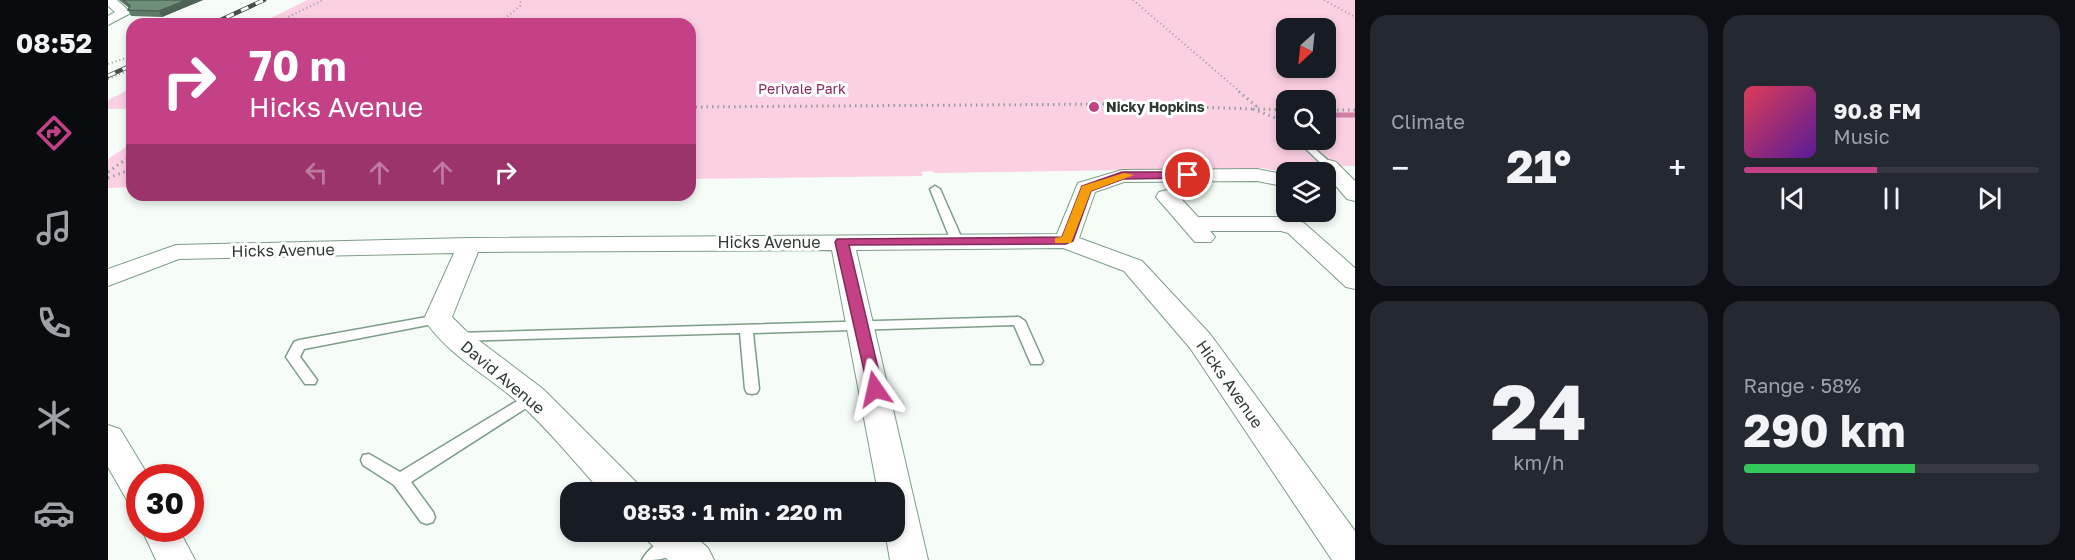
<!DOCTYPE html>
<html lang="en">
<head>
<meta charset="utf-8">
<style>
  :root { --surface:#171b24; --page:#242831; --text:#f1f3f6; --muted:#9ea1a6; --line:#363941; --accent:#c44188 }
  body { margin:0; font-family:"Golos Text",sans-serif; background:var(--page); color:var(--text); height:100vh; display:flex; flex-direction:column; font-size:22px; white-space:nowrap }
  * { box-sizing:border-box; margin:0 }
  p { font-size:20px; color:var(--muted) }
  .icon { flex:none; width:33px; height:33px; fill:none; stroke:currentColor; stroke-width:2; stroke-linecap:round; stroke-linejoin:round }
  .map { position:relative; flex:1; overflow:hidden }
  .details { display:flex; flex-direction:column; gap:15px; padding:15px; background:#0d0f14; width:720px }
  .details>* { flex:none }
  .top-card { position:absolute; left:18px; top:18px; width:570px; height:183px; border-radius:18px; box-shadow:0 3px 9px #0003; background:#c44188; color:#fff; overflow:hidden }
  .needle { width:39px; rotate:207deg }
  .controls { position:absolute; left:1168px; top:18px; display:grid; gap:12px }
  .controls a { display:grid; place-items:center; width:60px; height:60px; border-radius:12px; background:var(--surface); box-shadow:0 3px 9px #0003; font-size:30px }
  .speed { position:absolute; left:18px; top:464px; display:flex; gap:12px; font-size:30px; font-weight:700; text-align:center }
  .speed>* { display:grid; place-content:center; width:78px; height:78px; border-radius:50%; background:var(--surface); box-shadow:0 3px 9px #0003; line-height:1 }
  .speed .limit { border:9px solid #d22; background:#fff; color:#111 }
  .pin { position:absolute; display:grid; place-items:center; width:51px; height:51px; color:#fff; margin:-26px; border:3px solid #fff; border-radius:50%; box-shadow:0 2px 6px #0007 }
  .me { position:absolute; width:66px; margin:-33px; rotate:349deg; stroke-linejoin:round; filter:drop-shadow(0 0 4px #0008) }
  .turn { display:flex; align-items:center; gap:21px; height:126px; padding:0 24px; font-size:27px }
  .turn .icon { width:78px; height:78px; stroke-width:2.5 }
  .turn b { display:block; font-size:42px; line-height:51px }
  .lanes { display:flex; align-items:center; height:57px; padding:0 24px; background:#0003; justify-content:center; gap:30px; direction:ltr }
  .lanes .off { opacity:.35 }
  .big { font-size:45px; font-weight:700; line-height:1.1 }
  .details .widget { flex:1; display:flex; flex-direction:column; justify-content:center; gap:9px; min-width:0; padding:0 21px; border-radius:18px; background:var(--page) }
  .details .dial { align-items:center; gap:0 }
  .dial b { font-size:78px; line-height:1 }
  .song { display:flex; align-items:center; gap:18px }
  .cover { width:72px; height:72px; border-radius:9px; background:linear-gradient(135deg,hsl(350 70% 55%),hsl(270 70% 35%)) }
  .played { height:6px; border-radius:3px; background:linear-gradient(90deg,var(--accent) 45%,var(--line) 45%) }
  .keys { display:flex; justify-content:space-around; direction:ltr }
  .heat { display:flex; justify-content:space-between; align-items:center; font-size:33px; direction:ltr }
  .charge { height:9px; border-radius:4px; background:linear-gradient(90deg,#34c759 58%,var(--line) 0) }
  .details .tiles { flex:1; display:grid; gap:15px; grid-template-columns:repeat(2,1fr) }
  .trip { position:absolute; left:452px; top:482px; width:345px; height:60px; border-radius:18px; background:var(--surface); box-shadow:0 3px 9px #0003; font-weight:700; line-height:60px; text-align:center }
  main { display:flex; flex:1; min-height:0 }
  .dock { display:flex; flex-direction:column; width:108px; justify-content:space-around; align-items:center; background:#090b0e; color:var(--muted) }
  .dock .icon { width:42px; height:42px }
  .dock .selected { color:var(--accent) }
  .dock b { font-size:27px; color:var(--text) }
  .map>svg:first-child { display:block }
  .green { fill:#fbd0e3; fill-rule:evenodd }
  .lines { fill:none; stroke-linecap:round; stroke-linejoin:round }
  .stream { stroke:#d07fa5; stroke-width:5 }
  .lane-casing { stroke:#7c9d87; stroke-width:3 }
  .street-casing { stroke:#7c9d87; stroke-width:2 }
  .path-far1 { stroke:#949f98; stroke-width:2; stroke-dasharray:1 3; stroke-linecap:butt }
  .path { stroke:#949f98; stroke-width:3; stroke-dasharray:1.5 4; stroke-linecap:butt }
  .lane { fill:#fff; fill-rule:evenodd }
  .street { fill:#fff; fill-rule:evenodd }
  .rail-casing { stroke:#445149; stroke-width:4.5 }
  .rail { stroke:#fff; stroke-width:3; stroke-dasharray:8; stroke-linecap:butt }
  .wall { fill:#5f7b69 }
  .shaded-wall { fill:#4d6455 }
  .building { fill:#6e8f7a; stroke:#4d6455; stroke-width:1.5 }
  .route { fill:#c44188; stroke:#7f2a58; stroke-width:1.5 }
  .slow { fill:#f59e0b }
  .poi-dot { fill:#c44188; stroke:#fff; stroke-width:2 }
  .labels { text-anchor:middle; stroke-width:6; stroke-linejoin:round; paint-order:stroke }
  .far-park-label { font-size:14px; fill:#87285c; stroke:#fff }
  .far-poi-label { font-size:14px; font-weight:bold; fill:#2d3b32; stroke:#fff; text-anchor:start }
  .street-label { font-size:16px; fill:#2d3b32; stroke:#fff }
</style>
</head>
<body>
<main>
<nav class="dock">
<b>08:52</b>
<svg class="icon selected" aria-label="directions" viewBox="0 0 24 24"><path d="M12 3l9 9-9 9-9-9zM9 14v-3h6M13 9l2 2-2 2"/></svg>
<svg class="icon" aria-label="music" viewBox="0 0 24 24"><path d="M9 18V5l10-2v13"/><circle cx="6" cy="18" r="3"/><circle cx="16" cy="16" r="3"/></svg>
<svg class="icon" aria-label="phone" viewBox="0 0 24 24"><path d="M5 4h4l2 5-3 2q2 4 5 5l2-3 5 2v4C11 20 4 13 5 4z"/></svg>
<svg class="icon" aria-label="climate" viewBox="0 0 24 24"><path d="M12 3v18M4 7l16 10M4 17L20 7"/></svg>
<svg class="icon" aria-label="car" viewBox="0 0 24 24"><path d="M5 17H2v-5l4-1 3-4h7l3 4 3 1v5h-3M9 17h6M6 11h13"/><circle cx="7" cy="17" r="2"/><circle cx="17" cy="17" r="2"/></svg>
</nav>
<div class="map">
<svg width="1247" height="560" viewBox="0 0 1247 560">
  <rect width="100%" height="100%" fill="#f6fdf8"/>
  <!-- green -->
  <g class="green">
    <path d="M199,0H1247V166L1208,167L1212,172L1179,173L1155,168L826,173L824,171L813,172L815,176L582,179V24H151ZM1179,28H1218V68H1179ZM1179,100H1218V140H1179Z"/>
    <polygon points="24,88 24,109 0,109 0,100"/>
    <polygon points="24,143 24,187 0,188 0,159"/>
  </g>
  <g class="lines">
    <!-- stream -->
    <polyline class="stream" points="1218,115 1247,115"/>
    <!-- lane casing -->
    <g class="lane-casing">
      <g id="lane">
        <polygon points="1199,142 1224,164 1224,168 1218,168 1196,147 1196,143"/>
        <polygon points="827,186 832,189 855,241 853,243 849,244 843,241 822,189"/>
        <polygon points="330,315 336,319 335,322 196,349 192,357 209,380 207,384 197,384 178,357 186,342 191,340"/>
        <polygon points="911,317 917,321 935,361 933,364 923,364 906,325 645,333 651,389 649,393 644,394 639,393 637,389 632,333 349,341 344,340 342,337 344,334 349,333"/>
        <polygon points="424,392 429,393 431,397 429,401 303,482 325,512 327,517 325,522 319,524 313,522 286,485 255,465 253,460 255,455 261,454 292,472"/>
        <path d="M563,536L569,538L572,544C564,560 551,560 534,560C539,550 552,540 563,536Z"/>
      </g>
    </g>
    <!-- street casing -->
    <g class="street-casing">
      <g id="street">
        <polygon points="0,0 9,0 23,13 0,25 0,16 7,12 0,6"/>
        <polygon points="1221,160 1228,162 1247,181 1247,201 1239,199 1211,166 1214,162"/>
        <path d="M1149,169L1179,175V187L1149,181L1016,182L987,192L971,238L1034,261L1102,334L1247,531V560H1224L1082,348L1016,271L955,248L748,250L820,560H782L777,531H786V492H770L724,250L370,252L344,317L357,330L435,389L528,482L533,492H494C467,463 442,431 412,404C381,376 339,355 316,319L346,253L71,259L0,286V269L68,245L361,238L949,234L970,183L1014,170Z"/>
        <polygon points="1059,190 1067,192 1090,217 1175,217 1196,223 1247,268 1247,289 1238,287 1180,233 1173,231 1102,231 1107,237 1103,242 1087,242 1048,197 1051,192"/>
        <polygon points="0,425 12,429 41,477 32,477 32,507 20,502 0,467"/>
        <polygon points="33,528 70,528 87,560 48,560"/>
        <polygon points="536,531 581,531 600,548 606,560 560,560 541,542"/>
      </g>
    </g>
    <!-- path-far1 -->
    <g class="path-far1">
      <polyline points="1025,0 1130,90"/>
      <polyline points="1216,0 1247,17"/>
      <polyline points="166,24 215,0"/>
      <polyline points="390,24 412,6 413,0"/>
      <polyline points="0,64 24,56"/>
      <polyline points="0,79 24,69"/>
    </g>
    <!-- path -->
    <g class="path">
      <polyline points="582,107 1003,104 1145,109 1148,106 1128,89"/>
      <polyline points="1145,109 1173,120 1179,128"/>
      <polyline points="1150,109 1179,110"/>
      <polyline points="1218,110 1247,110"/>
      <polyline points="0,172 24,155"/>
      <polyline points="0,178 24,169"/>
    </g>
    <!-- lane -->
    <use href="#lane" class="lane"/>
    <!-- street -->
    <use href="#street" class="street"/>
    <!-- rail casing -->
    <g class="rail-casing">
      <g id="rail">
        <polyline points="104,24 156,0"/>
        <polyline points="0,76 24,65"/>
      </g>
    </g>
    <!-- rail -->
    <use href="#rail" class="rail"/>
  </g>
  <!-- wall -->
  <polygon class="wall" points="11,0 95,0 54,17 23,16 20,10 21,8"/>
  <!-- shaded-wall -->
  <polygon class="shaded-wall" points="79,0 95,0 54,17 51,11"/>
  <!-- building -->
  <polygon class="building" points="15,0 79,0 51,11 20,10 22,6"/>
  <!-- route -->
  <polygon class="route" points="1080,172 1086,175 1084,178 1015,179 983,191 965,241 958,244 741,245 775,389 772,393 761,393 727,242 729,239 954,237 974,186 1014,172"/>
  <!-- slow -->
  <polygon class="slow" points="1016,173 1026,175 983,191 963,243 947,243 947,238 954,237 974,186"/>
  <!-- markers -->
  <circle class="poi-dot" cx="986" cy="107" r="6"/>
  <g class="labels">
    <!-- far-park labels -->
    <g class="far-park-label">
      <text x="694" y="94">Perivale Park</text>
    </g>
    <!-- far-poi labels -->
    <g class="far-poi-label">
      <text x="998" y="112">Nicky Hopkins</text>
    </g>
    <!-- street labels -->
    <g class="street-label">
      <text x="661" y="248">Hicks Avenue</text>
      <text transform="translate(175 250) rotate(-1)" y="6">Hicks Avenue</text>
      <text transform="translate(395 377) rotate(40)" y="6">David Avenue</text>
      <text transform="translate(1122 384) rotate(55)" y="6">Hicks Avenue</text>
    </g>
  </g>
</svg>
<div class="controls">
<a><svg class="needle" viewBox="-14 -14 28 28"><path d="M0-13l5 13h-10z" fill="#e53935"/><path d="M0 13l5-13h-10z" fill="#9ea1a6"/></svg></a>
<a><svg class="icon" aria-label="search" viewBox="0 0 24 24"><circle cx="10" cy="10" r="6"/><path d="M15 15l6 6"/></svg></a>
<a><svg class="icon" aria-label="layers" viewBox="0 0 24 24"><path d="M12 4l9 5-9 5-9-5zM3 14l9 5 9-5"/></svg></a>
</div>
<div class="speed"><div class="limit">30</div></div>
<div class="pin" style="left:1080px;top:175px;background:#d93025"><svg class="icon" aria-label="arrive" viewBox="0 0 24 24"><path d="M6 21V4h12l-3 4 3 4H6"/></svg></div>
<svg class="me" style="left:767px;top:389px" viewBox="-20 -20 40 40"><path d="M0-17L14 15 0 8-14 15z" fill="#c44188" stroke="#fff" stroke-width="4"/></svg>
<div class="trip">08:53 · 1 min · 220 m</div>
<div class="top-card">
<div class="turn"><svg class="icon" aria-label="right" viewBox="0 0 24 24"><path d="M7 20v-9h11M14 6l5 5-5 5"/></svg><div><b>70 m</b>Hicks Avenue</div></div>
<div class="lanes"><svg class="icon off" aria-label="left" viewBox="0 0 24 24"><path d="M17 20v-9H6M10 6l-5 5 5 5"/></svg><svg class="icon off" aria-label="ahead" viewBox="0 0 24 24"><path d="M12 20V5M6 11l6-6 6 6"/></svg><svg class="icon off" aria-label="ahead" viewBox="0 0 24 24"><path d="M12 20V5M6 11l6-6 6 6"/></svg><svg class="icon" aria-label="right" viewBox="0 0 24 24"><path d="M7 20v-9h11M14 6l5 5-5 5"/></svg></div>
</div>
</div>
<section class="details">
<div class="tiles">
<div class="widget"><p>Climate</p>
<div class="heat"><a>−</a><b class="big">21°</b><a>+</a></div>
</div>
<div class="widget">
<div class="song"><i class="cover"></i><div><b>90.8 FM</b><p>Music</p></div></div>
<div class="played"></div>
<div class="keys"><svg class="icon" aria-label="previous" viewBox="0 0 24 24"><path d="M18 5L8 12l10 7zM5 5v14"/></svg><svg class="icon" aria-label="pause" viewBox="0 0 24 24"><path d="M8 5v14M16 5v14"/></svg><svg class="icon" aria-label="next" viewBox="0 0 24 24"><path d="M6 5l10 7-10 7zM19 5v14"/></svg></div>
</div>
<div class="widget dial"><b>24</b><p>km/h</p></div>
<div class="widget"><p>Range · 58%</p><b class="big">290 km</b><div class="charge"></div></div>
</div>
</section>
</main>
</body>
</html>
